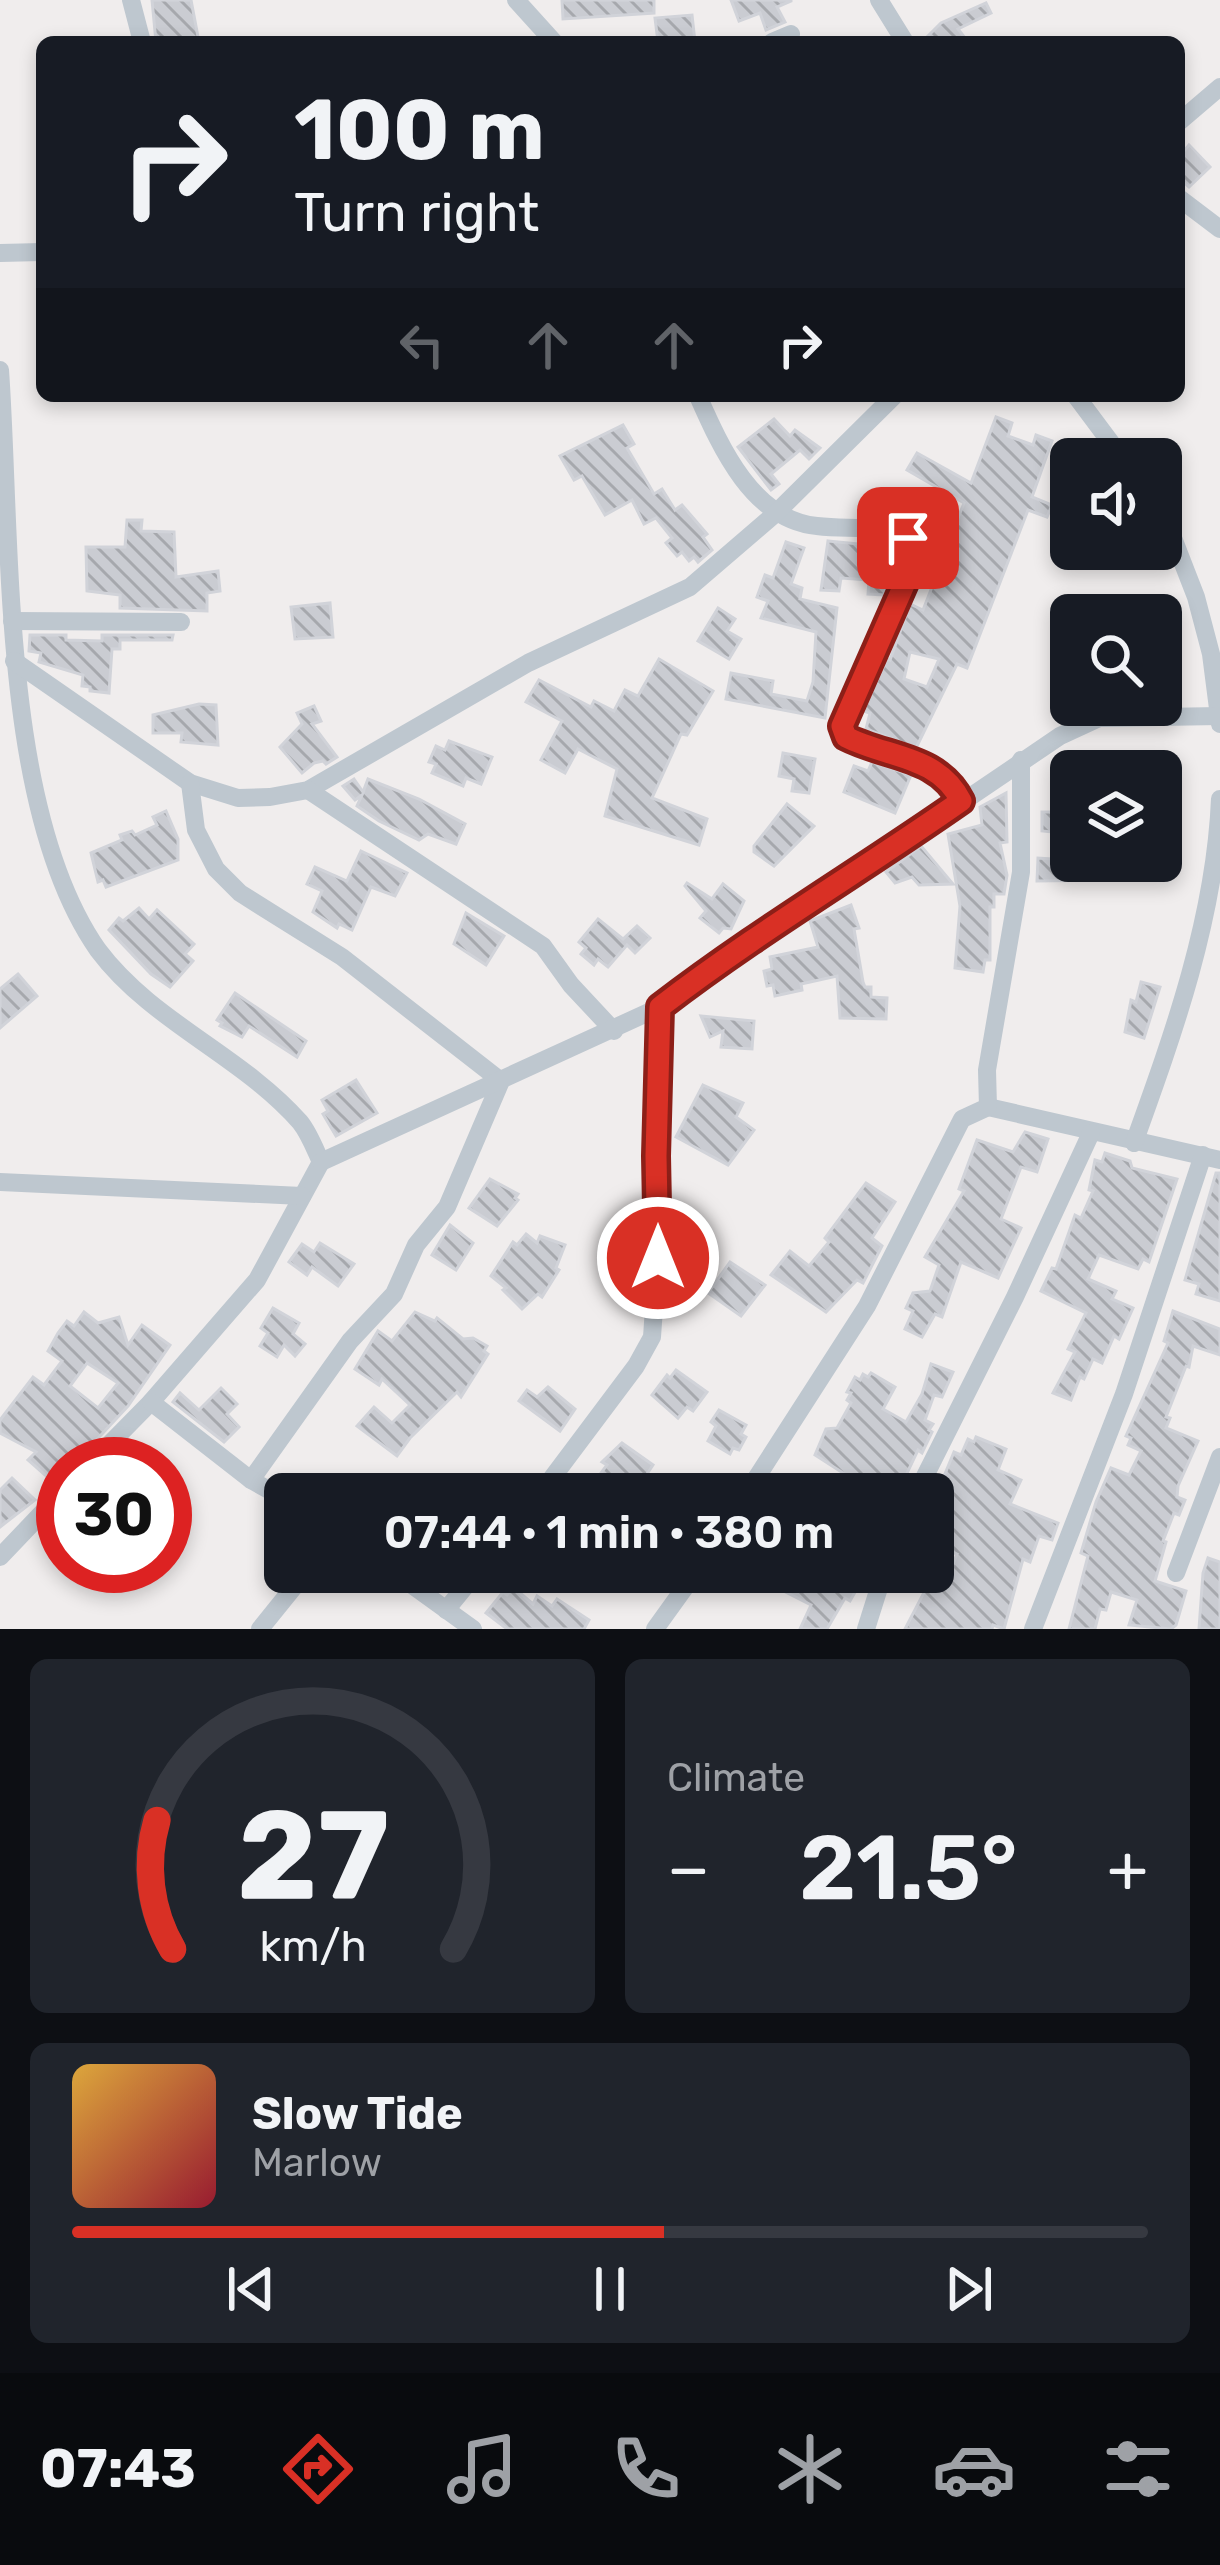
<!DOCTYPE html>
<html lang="en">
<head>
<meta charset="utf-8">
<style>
  :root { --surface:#171b24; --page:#20242c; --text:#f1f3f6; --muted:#9ea1a6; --line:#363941; --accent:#d93025 }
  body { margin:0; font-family:Rubik,sans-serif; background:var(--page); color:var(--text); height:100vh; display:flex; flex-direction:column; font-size:45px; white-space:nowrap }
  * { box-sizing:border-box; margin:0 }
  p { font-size:39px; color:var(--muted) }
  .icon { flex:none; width:66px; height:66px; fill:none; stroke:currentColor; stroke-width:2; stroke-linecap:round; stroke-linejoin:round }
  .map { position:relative; height:1629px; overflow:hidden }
  .side { display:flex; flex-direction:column; gap:30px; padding:30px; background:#0d0f14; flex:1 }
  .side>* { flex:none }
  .hud { position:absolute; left:36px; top:36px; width:1149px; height:366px; border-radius:18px; box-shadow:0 6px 18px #0003; background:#171b24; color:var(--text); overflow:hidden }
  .fabs { position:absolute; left:1050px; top:438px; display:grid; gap:24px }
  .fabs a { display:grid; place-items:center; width:132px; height:132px; border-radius:18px; background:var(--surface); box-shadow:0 6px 18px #0003; font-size:60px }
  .speed { position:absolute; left:36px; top:1437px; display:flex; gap:24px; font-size:60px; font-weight:700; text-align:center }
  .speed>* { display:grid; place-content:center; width:156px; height:156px; border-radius:50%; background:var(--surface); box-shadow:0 6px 18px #0003; line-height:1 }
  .speed .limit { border:18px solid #d22; background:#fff; color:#111 }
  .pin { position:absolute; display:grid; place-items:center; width:102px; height:102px; color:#fff; margin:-51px; border-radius:24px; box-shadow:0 6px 18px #0006 }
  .me { position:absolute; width:132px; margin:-66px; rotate:0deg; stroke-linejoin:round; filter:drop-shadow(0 0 9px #0008) }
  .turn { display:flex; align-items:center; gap:42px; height:252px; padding:0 60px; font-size:54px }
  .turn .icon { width:156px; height:156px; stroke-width:2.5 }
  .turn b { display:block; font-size:84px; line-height:102px }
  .lanes { display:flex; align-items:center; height:114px; padding:0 60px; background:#0003; justify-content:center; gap:60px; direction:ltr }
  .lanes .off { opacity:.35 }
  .big { font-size:90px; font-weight:600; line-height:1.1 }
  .side .widget { flex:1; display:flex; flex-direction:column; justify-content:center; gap:18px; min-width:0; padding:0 42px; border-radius:18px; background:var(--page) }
  .side .dial { align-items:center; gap:0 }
  .dial svg { height:312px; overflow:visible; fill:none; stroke:var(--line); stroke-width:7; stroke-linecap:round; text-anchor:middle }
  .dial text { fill:var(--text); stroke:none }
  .song { display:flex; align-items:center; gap:36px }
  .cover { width:144px; height:144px; border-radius:18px; background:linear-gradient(135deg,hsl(40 70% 55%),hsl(350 70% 35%)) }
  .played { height:12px; border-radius:6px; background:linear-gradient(90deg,var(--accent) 55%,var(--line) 55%) }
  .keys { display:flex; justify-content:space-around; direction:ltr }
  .heat { display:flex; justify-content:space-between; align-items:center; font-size:66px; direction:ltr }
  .side .tiles { flex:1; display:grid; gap:30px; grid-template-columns:1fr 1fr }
  .widget:last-child { grid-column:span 2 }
  .trip { position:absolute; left:264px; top:1473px; width:690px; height:120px; border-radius:18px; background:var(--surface); box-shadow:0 6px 18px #0003; font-weight:600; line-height:120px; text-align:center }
  .menu { display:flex; height:192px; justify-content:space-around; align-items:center; background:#090b0e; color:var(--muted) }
  .menu .icon { width:84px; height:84px }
  .menu .on { color:var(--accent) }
  .menu b { font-size:54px; color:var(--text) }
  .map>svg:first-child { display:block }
  .building { fill:url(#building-back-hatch); stroke:#d1d3d9; stroke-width:3; fill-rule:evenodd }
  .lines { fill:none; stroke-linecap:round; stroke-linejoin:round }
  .minor { stroke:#bec7cf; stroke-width:18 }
  .route-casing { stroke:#8d1f18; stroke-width:30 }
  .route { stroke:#d93025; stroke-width:21 }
</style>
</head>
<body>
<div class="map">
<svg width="1220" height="1629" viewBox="0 0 1220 1629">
  <defs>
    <pattern id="building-back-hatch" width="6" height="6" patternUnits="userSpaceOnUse" patternTransform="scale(3)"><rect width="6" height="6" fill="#caccd2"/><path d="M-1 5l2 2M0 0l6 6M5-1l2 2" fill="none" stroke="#a6a8ad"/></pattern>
  </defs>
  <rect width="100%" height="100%" fill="#f0eded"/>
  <!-- building -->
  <g class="building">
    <polygon points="152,0 191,0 199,42 156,42"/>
    <polygon points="562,0 654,0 654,13 563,19"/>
    <polygon points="731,0 791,0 791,1 777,7 785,22 766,30 760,13 739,21"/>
    <polygon points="986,3 991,13 958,29 968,42 922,42 941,23"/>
    <polygon points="692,15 695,42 658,42 655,18"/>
    <polygon points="1189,145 1210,167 1189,187 1179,178 1179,157"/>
    <path d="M996,417L1012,423L1008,436L1033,445L1036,435L1052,441L1032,497L1052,505L1047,517L1028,510L967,668L957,664L916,748L866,729L870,713L863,711L887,659L890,660L910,604L923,610L943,559L927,550L936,527L952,533L964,503L907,470L917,453L971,483ZM910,652L939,659L927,687L904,679Z"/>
    <polygon points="774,419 790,436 795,430 820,448 809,459 800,450 771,474 779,484 771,490 738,447"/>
    <polygon points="623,425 634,444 627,448 654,494 662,489 675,510 682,505 707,534 703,537 712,550 698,562 694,557 689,561 682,552 677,556 666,543 672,538 656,518 644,524 632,500 605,515 582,476 574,480 560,456"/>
    <polygon points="127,520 142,520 141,531 174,532 176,577 218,571 220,591 207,593 207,611 120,608 120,595 87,591 86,547 125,547"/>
    <polygon points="828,541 880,546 879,555 900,557 895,570 890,570 884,595 868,594 869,580 841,578 839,591 821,590"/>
    <polygon points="786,542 804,548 791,584 802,588 800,599 837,608 825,718 726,699 731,673 773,681 771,694 807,701 813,682 816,632 761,618 768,601 757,597 765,575 773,578"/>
    <polygon points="330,603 333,637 295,639 291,607"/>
    <polygon points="718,608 735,619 727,631 741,639 729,659 698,641"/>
    <polygon points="30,635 66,635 66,640 102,641 102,635 173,635 172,640 120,640 120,649 112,649 109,693 90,691 90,687 82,686 83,675 39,662 41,653 29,651"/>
    <polygon points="659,659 713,691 687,735 681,734 652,798 707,819 699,845 605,816 617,769 578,749 565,773 541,760 562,721 526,702 539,680 591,707 594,701 614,711 625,690 638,696"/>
    <polygon points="199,704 216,705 218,745 181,742 182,733 153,733 153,715"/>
    <polygon points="314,706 321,721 312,724 337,757 326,764 323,761 314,763 302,773 280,747 302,724 297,713"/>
    <polygon points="449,741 492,757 481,784 466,778 463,786 432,773 436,764 429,762 436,746 445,750"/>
    <polygon points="783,753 815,759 809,793 792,791 794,779 779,776"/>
    <polygon points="872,762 911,775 895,813 844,792 854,766 868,771"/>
    <polygon points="354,779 363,792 368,779 419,799 465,824 456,844 428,834 419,840 379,821 357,806 362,795 355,800 343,786"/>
    <polygon points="1006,793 1007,842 1000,843 1007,875 1004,894 994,894 994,907 990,907 990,960 985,960 983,972 955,968 960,906 948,834 982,825 980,807"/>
    <polygon points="787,804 814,826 774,866 754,852 754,846"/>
    <polygon points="166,811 178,839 178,860 106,887 103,880 98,882 91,853 122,840 120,835 132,831 135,835 157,825 153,817"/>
    <polygon points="1042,812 1071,812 1071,861 1110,861 1107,880 1037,881 1038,858 1053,859 1053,832 1042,831"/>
    <polygon points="921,846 953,884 919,885 912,877 895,883 886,872"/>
    <polygon points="361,851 407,873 395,896 371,887 352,930 339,924 337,928 313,912 322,891 307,884 315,867 347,881"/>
    <polygon points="687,883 712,899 723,884 744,901 731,929 723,928 719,933 700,918 706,911 685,886"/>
    <polygon points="851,905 859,928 854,929 863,982 865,987 871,987 871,997 887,998 886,1019 840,1018 837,976 801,984 802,990 775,996 773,985 767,986 764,971 772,969 770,957 818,947 810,921"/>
    <polygon points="139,908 149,919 157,910 194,944 185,954 193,961 170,987 151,974 109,930 119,918 123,921"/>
    <polygon points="466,913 504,936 486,965 454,944"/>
    <polygon points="598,919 623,939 637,926 650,938 635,953 627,945 608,967 598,959 594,965 581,954 586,948 579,942"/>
    <polygon points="18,974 37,996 0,1028 0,989"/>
    <polygon points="1141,982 1160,987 1144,1038 1125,1032 1131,1000 1136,1002"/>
    <polygon points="235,993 306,1041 297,1057 249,1026 242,1037 220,1026 222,1023 217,1020"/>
    <polygon points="701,1016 754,1021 752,1049 721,1047 723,1031 710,1037"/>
    <polygon points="356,1080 377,1113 336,1136 323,1114 328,1111 322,1100"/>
    <polygon points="703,1085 743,1103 736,1117 754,1130 728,1165 676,1137"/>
    <polygon points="1025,1132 1048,1139 1037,1172 1021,1167 1001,1219 1021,1228 998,1278 961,1262 942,1317 935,1314 922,1337 905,1329 913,1311 906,1308 913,1293 930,1291 939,1265 925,1257 964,1191 959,1189 977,1140 1013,1152"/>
    <polygon points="1105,1153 1130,1161 1132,1168 1177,1179 1149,1262 1143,1259 1138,1269 1099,1255 1088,1279 1116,1291 1112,1299 1133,1308 1119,1339 1114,1336 1102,1363 1093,1359 1084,1379 1080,1377 1071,1400 1053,1393 1075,1352 1068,1349 1086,1313 1041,1291 1052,1268 1056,1269 1075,1215 1081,1218 1093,1191 1089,1190 1095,1160 1102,1162"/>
    <polygon points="1216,1173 1220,1173 1220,1301 1196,1294 1199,1284 1185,1280"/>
    <polygon points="490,1179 518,1194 515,1198 518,1200 497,1226 469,1208"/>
    <polygon points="866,1183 895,1202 872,1238 882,1246 863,1283 857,1280 826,1312 771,1275 790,1251 809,1266 829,1242 825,1238"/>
    <polygon points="450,1225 473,1243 456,1270 432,1255"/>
    <polygon points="526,1234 537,1243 540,1236 565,1245 556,1268 559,1270 542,1297 538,1294 522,1309 503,1290 506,1288 491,1276 513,1242 517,1245"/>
    <polygon points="320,1243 354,1264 338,1286 312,1267 307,1275 289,1262 302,1244 314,1252"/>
    <polygon points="730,1262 765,1285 741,1316 708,1293"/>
    <polygon points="273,1308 299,1323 293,1334 305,1344 295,1356 284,1345 277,1357 260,1346 268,1333 261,1328"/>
    <polygon points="1173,1311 1220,1329 1220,1355 1193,1346 1189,1367 1186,1366 1166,1417 1170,1418 1166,1428 1198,1441 1178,1486 1177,1497 1185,1500 1179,1515 1174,1513 1163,1541 1166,1542 1155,1581 1186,1591 1176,1625 1171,1629 1129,1625 1137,1600 1111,1592 1106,1610 1100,1609 1095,1629 1069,1629 1088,1556 1081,1553 1096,1502 1111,1468 1129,1475 1141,1451 1128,1445 1131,1438 1126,1436 1168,1343 1164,1341"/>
    <path d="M84,1312L98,1323L119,1317L128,1345L142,1325L170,1345L128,1406L74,1464H63V1474L53,1482L28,1460L36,1452L0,1433V1420L33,1377L44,1385L62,1361L48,1351L58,1333L67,1321L74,1326ZM87,1363L118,1383L98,1408L70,1386Z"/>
    <polygon points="415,1312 435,1321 437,1318 463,1339 473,1338 487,1346 484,1351 488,1354 461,1397 457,1392 410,1438 397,1456 357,1426 374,1407 392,1423 410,1405 382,1379 379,1385 355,1369 378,1331 392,1341"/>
    <polygon points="931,1364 953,1372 942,1397 934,1395 925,1420 933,1424 929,1430 932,1432 922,1453 918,1450 897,1494 848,1494 857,1482 815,1455 826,1429 837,1428 851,1403 847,1400 851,1393 847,1392 855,1377 860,1380 863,1374 868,1377 871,1373 895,1387 883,1409 906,1422 922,1394"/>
    <polygon points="676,1370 707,1392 693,1411 687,1407 678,1418 652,1395 667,1375 670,1378"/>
    <polygon points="548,1387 575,1409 560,1431 519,1401 527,1390 537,1397"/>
    <polygon points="221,1388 237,1404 227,1414 239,1427 224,1442 173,1402 180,1393 199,1410"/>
    <polygon points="719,1410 746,1425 741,1434 746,1437 739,1450 733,1448 730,1454 708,1441 716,1426 711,1422"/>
    <polygon points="976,1437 1006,1449 998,1470 1021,1480 1010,1504 1058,1523 1052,1540 1039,1536 1030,1562 1023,1559 1004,1629 993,1625 992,1629 905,1629 932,1577 946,1582 957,1554 933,1545 933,1503 954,1452 961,1455 968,1439 974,1442"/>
    <polygon points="622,1443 653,1465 643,1480 667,1494 676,1478 703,1494 629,1494 601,1473 607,1465 602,1462"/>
    <polygon points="12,1478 35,1500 0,1527 0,1490"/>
    <polygon points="1208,1558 1220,1562 1220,1629 1199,1629 1203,1573"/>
    <polygon points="746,1572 832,1572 858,1587 850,1601 845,1598 827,1629 800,1629 811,1605"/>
    <polygon points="513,1587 533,1604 537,1596 552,1606 557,1599 589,1620 584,1629 507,1629 486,1613 503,1592 507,1595"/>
  </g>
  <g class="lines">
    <!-- minor -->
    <g class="minor">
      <polyline points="131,0 142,42"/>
      <polyline points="516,0 554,42"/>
      <polyline points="879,0 905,42"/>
      <polyline points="772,42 791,34"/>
      <polyline points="1179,122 1220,87"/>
      <polyline points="1179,198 1220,229"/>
      <polyline points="0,253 42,252"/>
      <path d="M0,370C12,539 0,810 98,950C152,1022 241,1055 300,1122C309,1133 315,1149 321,1162L257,1280L151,1402L90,1464"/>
      <path d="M698,396C721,448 753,520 817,526C851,530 875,524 908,538L915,559L842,726L846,737C887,758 937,755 961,801"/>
      <polyline points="1076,396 1123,459"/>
      <polyline points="1161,507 1196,597 1211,654 1220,724"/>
      <polyline points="12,621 181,622"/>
      <polyline points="14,661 190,783 238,798 270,797 308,790 528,663 690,587 775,514 894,396"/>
      <polyline points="190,783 196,830 216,869 240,893 342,957 501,1081 447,1207 416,1245 394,1294 350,1341 251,1480"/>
      <polyline points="308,790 543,946 571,985 614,1031"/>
      <polyline points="988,1107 1220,1160"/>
      <path d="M1134,1143C1174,1032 1215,918 1220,799"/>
      <polyline points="321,1162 660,1007 724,958 812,904 1060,736 1099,718 1220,716"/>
      <polyline points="0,1182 302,1196"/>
      <polyline points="151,1402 251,1480 285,1499"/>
      <polyline points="540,1494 636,1366 652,1337 660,1222 656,1156 660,1007"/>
      <polyline points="746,1494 867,1306 962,1119 988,1107 987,1070 1021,872 1021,760"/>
      <polyline points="916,1494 1015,1297 1091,1133"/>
      <polyline points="0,1557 63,1491"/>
      <polyline points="394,1572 473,1629"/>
      <polyline points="1176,1573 1220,1457"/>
      <polyline points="446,1610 477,1572"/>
      <polyline points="260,1629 306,1572"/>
      <polyline points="655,1629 696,1572"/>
      <polyline points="866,1629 884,1572"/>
      <polyline points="1033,1629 1124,1394 1203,1155"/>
    </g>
  </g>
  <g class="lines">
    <!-- route casing -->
    <g class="route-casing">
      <path id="route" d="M658,1258L656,1156L660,1007C756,933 861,871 961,801C938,755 887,758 846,737L842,726L915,560L908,538"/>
    </g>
    <!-- route -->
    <use href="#route" class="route"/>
  </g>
</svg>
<div class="fabs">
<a><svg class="icon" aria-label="sound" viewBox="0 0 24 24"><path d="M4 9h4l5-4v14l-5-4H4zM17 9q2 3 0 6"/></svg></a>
<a><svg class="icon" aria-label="search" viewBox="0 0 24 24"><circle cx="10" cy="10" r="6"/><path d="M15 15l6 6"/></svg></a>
<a><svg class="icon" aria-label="layers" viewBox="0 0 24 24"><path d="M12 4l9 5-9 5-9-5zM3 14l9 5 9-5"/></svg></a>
</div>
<div class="speed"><div class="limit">30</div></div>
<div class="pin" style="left:908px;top:538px;background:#d93025"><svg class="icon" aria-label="arrive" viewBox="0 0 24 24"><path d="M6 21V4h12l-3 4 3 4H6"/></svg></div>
<svg class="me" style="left:658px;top:1258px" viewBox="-20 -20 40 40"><circle r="17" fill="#d93025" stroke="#fff" stroke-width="3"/><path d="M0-11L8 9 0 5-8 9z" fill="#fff"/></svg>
<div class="trip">07:44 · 1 min · 380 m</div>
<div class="hud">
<div class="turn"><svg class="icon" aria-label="right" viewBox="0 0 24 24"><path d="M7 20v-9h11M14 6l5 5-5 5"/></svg><div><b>100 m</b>Turn right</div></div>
<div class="lanes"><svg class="icon off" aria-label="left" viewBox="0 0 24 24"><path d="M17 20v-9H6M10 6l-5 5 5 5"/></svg><svg class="icon off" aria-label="ahead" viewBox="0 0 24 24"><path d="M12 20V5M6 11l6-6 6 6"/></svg><svg class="icon off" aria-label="ahead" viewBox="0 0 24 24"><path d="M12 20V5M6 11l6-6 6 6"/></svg><svg class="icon" aria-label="right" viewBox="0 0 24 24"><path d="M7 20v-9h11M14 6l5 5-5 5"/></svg></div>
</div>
</div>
<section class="side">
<div class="tiles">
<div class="widget dial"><svg viewBox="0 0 100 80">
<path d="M14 69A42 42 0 1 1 86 69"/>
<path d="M14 69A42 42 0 0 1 10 36" stroke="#d93025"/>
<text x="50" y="56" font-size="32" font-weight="700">27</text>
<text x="50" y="72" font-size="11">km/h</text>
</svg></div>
<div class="widget"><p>Climate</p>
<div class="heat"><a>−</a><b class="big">21.5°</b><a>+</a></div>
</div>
<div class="widget">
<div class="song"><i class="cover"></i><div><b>Slow Tide</b><p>Marlow</p></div></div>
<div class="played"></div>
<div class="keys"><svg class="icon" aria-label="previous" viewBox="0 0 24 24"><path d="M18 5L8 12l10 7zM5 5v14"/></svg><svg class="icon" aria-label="pause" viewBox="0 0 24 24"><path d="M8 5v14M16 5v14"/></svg><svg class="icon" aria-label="next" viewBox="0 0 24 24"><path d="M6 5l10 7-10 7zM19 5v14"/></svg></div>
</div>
</div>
</section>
<nav class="menu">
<b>07:43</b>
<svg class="icon on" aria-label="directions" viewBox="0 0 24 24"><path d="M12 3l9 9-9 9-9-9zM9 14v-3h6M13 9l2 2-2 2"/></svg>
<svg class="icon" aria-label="music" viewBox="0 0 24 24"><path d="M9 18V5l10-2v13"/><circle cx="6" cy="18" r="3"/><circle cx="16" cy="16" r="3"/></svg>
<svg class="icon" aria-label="phone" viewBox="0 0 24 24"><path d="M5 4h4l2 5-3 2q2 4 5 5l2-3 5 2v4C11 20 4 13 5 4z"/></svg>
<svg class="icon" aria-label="climate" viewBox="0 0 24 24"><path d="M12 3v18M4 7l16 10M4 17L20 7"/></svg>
<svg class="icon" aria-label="car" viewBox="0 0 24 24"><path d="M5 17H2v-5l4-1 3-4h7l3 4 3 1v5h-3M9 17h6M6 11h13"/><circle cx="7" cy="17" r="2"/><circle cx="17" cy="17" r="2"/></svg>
<svg class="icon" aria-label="filters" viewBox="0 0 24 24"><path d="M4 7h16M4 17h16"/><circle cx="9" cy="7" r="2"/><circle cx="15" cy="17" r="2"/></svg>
</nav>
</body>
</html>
